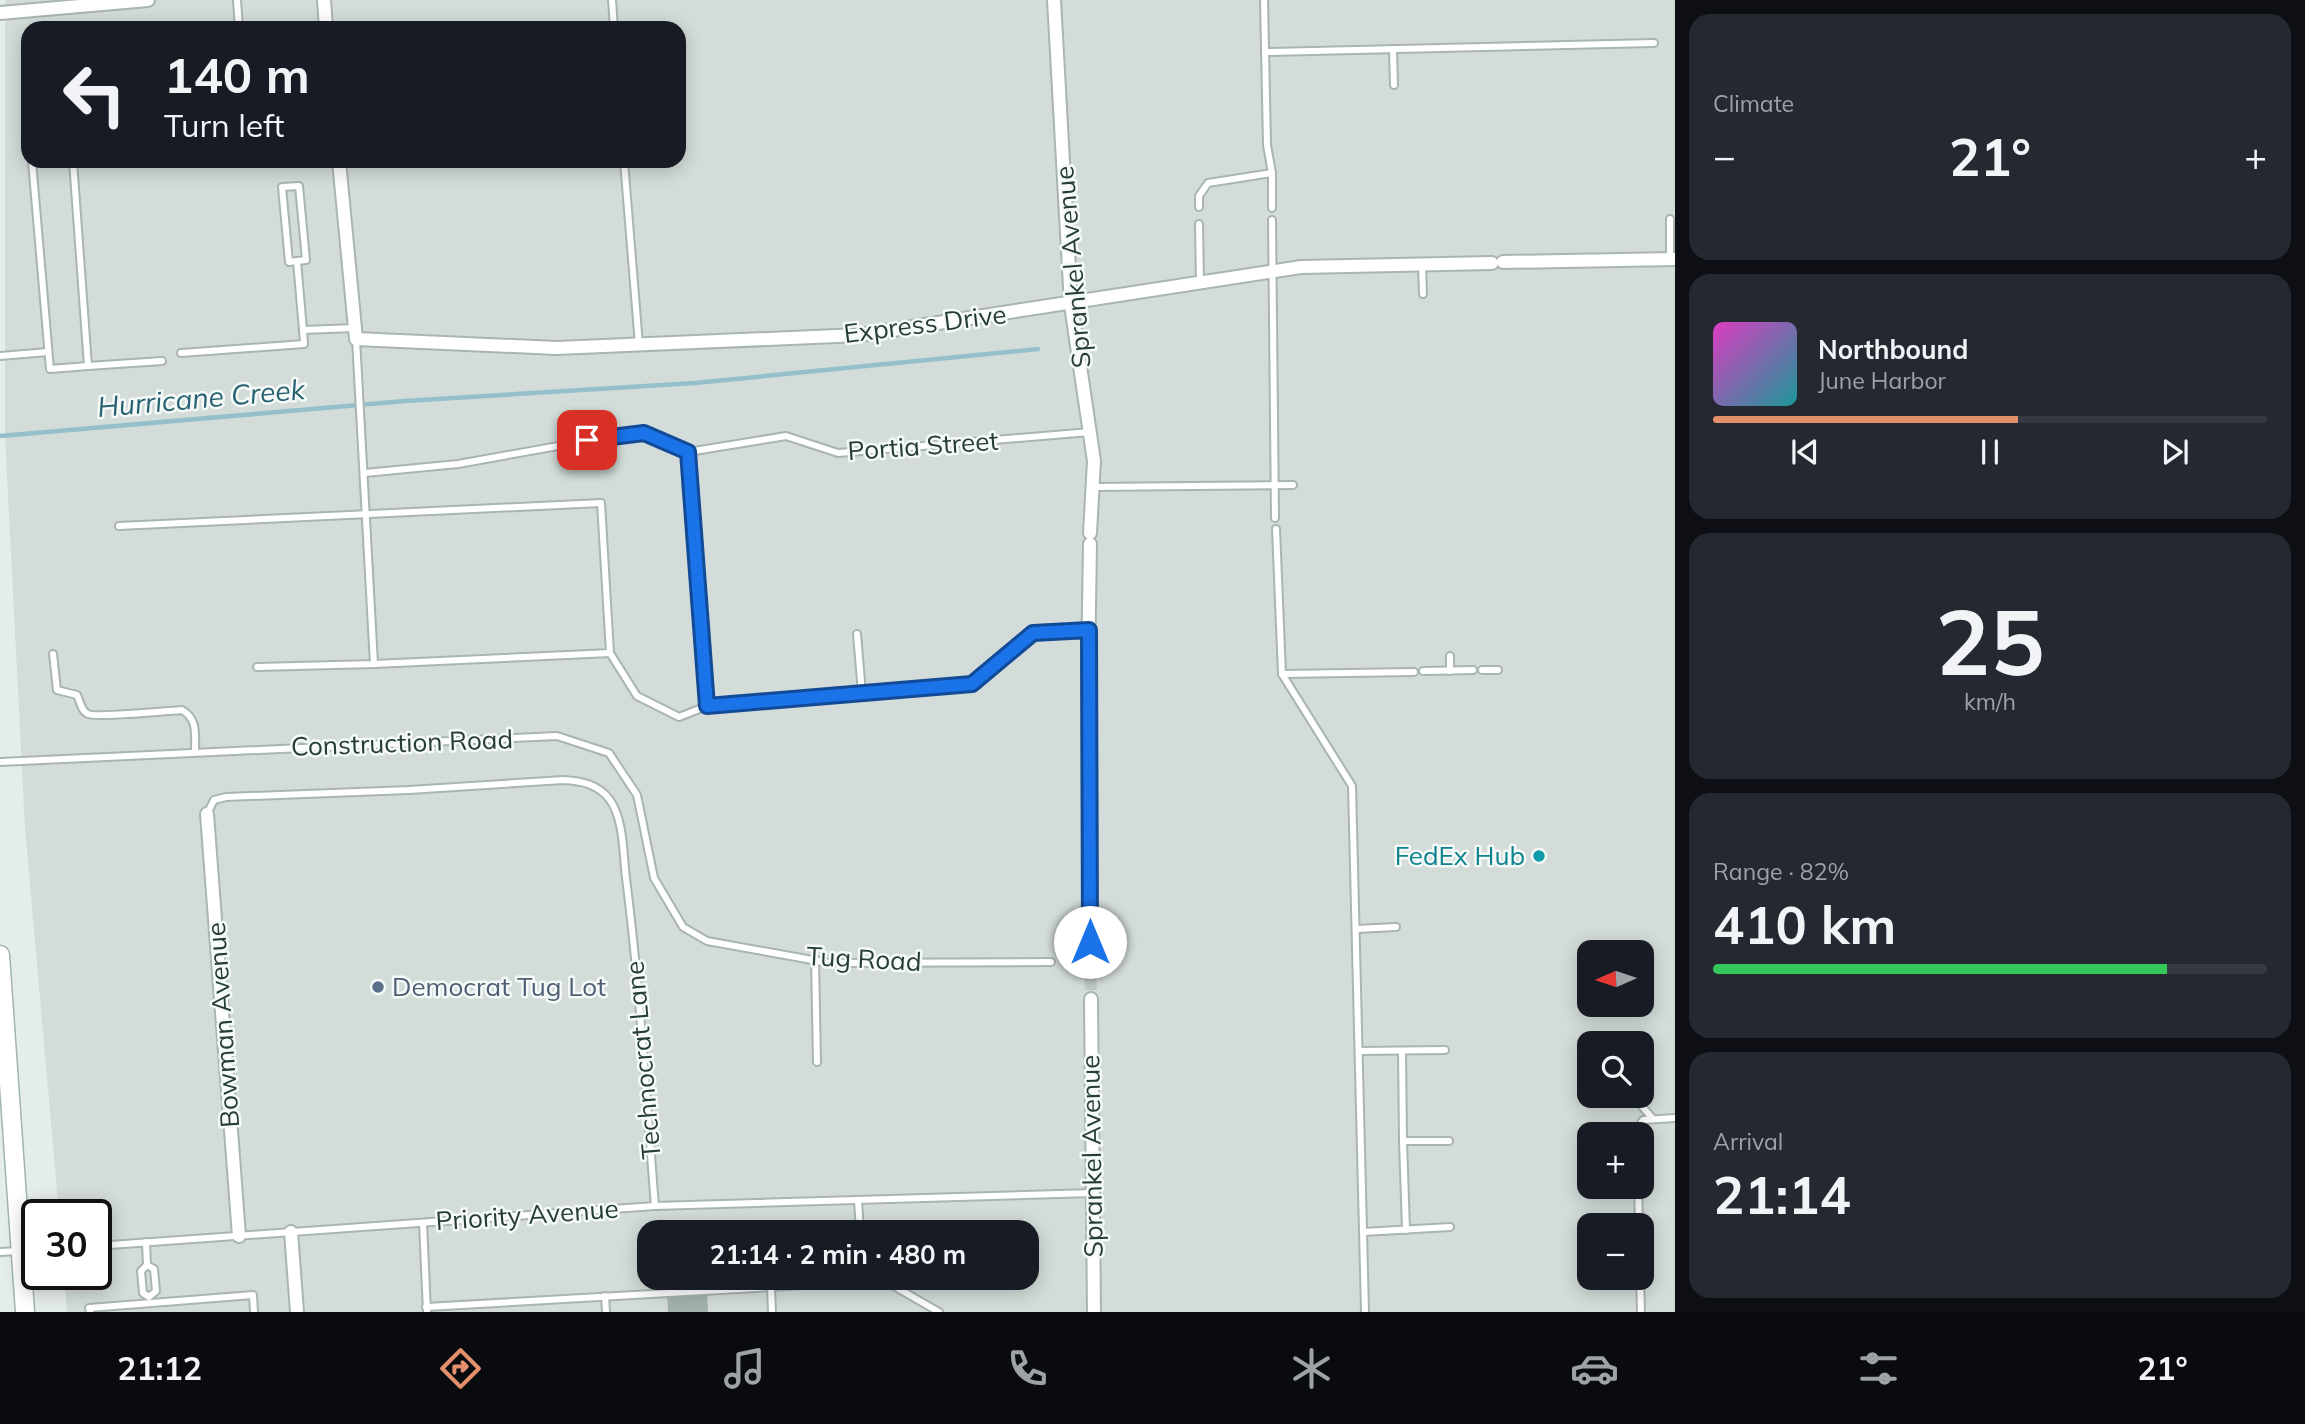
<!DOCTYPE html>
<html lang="en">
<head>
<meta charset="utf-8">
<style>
  :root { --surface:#171b24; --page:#242831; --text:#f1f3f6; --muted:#9ea1a6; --line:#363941; --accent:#e38f6c }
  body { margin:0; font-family:Mulish,sans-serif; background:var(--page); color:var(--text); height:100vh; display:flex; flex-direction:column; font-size:26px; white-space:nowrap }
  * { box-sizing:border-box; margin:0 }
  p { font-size:23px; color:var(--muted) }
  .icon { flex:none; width:38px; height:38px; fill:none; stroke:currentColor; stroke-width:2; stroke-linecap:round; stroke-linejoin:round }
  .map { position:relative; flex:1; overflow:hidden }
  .drawer { display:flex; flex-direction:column; gap:14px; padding:14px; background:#0d0f14; width:630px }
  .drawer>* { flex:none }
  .guide { position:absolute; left:21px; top:21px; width:665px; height:147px; border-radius:21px; box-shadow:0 4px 18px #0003; background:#171b24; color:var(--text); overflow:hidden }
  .needle { width:46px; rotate:267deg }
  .tools { position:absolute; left:1577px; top:940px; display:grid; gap:14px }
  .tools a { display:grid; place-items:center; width:77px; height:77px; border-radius:14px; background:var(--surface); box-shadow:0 4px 18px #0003; font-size:35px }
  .speed { position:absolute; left:21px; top:1199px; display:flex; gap:14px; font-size:35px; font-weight:700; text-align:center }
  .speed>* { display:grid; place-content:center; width:91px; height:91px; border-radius:50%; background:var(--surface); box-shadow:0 4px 18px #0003; line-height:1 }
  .speed .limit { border:4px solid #111; border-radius:10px; background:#fff; color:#111 }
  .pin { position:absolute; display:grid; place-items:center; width:60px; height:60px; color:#fff; margin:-30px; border-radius:14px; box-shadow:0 4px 10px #0006 }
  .me { position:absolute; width:77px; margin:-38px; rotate:0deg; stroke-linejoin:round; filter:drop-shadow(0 0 5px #0008) }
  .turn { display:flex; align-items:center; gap:24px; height:147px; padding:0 28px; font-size:32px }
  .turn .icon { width:91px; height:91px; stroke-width:2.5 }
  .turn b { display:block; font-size:49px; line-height:60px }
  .big { font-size:52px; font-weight:700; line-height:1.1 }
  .drawer .card { flex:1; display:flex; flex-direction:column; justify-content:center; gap:10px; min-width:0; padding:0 24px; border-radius:21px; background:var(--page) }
  .drawer .dial { align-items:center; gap:0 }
  .dial b { font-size:91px; line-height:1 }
  .song { display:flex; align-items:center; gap:21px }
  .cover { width:84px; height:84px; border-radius:10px; background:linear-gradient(135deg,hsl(310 70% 55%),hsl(180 70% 35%)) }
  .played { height:7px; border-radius:4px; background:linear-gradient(90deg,var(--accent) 55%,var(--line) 55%) }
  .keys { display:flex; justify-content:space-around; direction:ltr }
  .heat { display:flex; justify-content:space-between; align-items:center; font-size:38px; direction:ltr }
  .charge { height:10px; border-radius:5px; background:linear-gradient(90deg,#34c759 82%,var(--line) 0) }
  .trip { position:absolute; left:637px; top:1220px; width:402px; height:70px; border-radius:21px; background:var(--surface); box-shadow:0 4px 18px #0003; font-weight:700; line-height:70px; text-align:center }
  .dock { display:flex; height:112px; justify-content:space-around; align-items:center; background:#090b0e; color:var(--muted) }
  .dock .icon { width:49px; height:49px }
  .dock .active { color:var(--accent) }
  .dock b { font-size:32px; color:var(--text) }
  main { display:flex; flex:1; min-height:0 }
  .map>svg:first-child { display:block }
  .built { fill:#d3dcd9; fill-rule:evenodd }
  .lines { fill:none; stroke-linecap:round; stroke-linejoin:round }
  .stream { stroke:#93c0cb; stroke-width:4.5 }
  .taxiway { stroke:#a3b2ae; stroke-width:40 }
  .street-tunnel { stroke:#bfcac5; stroke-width:12; stroke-dasharray:12 6; stroke-linecap:butt }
  .lane-casing { stroke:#a8b5b0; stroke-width:10 }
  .street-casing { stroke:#a8b5b0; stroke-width:16 }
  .secondary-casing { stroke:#a1b4ae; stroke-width:21 }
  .lane { stroke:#fff; stroke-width:6 }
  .street { stroke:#fff; stroke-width:12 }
  .secondary { stroke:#fff; stroke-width:18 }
  .route-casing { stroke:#114b97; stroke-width:18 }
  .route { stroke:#1a73e8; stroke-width:12 }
  .culture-dot { fill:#0f9aa8; stroke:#f5f9f7; stroke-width:2.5 }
  .service-dot { fill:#5c6f8a; stroke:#f5f9f7; stroke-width:2.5 }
  .labels { text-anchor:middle; stroke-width:5; stroke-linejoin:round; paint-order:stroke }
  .street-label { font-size:26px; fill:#263d37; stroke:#f5f9f7 }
  .culture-label { font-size:26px; fill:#0d838f; stroke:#f5f9f7; text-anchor:end }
  .service-label { font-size:26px; fill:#4e5e75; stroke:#f5f9f7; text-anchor:start }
  .water-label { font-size:28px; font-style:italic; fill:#266272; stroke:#f5f9f7 }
</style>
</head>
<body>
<main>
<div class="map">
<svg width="1675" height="1312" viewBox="0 0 1675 1312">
  <rect width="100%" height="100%" fill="#e5ede9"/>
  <!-- built -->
  <path class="built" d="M5,0H1675V1312H67L64,1274H96V1214H59L25,828L5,436ZM28,28H679V161H28ZM1589,952H1642V1004H1589ZM1589,1043H1642V1096H1589ZM1589,1134H1642V1186H1589ZM1589,1225H1642V1278H1589ZM649,1232H1027V1278H649Z"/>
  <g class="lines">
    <!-- stream -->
    <polyline class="stream" points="0,436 405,401 695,383 1038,349"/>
    <!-- taxiway -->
    <polyline class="taxiway" points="687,1291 688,1312"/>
    <!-- street-tunnel -->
    <polyline class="street-tunnel" points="1090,942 1091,999"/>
    <!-- lane casing -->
    <g class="lane-casing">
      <g id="lane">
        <polyline points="237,0 239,28"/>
        <polyline points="612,0 614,28"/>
        <polyline points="1264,0 1267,145 1272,173 1272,208"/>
        <polyline points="1393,49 1394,85"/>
        <polyline points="1265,52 1654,43"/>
        <polyline points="28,109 28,111"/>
        <polyline points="32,161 50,369 88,366 73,161"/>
        <polyline points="624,161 639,345"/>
        <polyline points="1199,207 1199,196 1208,183 1272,173"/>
        <polyline points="1670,219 1670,259"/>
        <polyline points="1272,220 1275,518"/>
        <polyline points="1199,224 1200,282"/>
        <polyline points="297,261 289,262 282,187 299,186 306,260 297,261 303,330"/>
        <polyline points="1422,265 1423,294"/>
        <polyline points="181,353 304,344 303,330 355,328"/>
        <polyline points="0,356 48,352"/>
        <polyline points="88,366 162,361"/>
        <polyline points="365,473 458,464 608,437 644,433 688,452"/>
        <polyline points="1092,487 1293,485"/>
        <polyline points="119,526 601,503 610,653 637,696 679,717 707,706"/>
        <polyline points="1276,529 1282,674 1352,786 1365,1312"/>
        <polyline points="1088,630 1033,633 972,684 707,706 688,452 786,436 838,453 1090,432"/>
        <polyline points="857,634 862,693"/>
        <path d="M53,654L57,690L77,695C80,701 81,711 88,714C97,718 167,711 182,710C198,719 195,735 195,752"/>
        <polyline points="1450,656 1450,671"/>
        <polyline points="374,664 610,653"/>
        <polyline points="257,667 374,664 356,339"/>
        <polyline points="1482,670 1498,670"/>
        <polyline points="1423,671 1473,670"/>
        <polyline points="1282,674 1414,672"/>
        <polyline points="0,762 557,736 609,753 637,795 654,878 683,927 707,941 829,963 1051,962"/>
        <path d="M207,814L214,800L226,797L409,790L563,780C582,781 598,784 610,800C624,820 623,854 626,878C640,987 646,1097 655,1206"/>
        <polyline points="1356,929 1396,927"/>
        <polyline points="815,959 817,1062"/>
        <polyline points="1359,1051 1445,1050"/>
        <polyline points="1402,1051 1403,1141 1449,1141"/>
        <polyline points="1633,1096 1653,1119"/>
        <polyline points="1638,1134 1638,1128 1643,1120 1675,1118"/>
        <polyline points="1403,1141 1406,1230"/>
        <polyline points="1638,1186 1639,1225"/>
        <polyline points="858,1200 860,1232"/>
        <polyline points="423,1223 427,1312"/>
        <polyline points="1363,1232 1450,1227"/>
        <polyline points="146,1242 147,1265 141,1271 143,1293 149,1297 156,1291 154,1269 147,1265"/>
        <polyline points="96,1246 655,1206 1092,1193"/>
        <polyline points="0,1252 37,1250"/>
        <polyline points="1640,1278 1641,1312"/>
        <polyline points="605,1296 606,1312"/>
        <polyline points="426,1307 771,1287"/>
        <polyline points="90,1312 89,1308 253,1295 254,1312"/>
        <polyline points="772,1312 771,1287 877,1280 885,1281 939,1312"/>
      </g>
    </g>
    <!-- street casing -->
    <g class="street-casing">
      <g id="street">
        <polyline points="324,0 326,28"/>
        <polyline points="1054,0 1071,305 1094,461 1090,533"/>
        <polyline points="0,13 148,0"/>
        <polyline points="339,161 356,339 557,348 860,335 1301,267 1492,263"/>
        <polyline points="1503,262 1675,259"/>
        <polyline points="1090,544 1088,671 1090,942"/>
        <polyline points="207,814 239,1236"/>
        <polyline points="1091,999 1094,1312"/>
        <polyline points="291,1232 297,1312"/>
      </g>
    </g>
    <!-- secondary casing -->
    <g class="secondary-casing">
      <polyline id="secondary" points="0,955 25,1312"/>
    </g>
    <!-- lane -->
    <use href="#lane" class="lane"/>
    <!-- street -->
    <use href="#street" class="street"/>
    <!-- secondary -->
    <use href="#secondary" class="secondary"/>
  </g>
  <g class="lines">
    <!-- route casing -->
    <g class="route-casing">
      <polyline id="route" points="587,440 644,433 688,452 707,706 972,684 1033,633 1089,630 1090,942"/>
    </g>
    <!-- route -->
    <use href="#route" class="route"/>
  </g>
  <!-- markers -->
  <circle class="culture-dot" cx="1539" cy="856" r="7"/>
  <circle class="service-dot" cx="378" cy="987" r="7"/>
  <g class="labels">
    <!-- street labels -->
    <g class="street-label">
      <text transform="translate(1073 267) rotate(-95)" y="9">Sprankel Avenue</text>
      <text transform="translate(925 324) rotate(-7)" y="9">Express Drive</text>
      <text transform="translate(923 446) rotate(-4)" y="9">Portia Street</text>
      <text transform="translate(402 743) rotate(-2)" y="9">Construction Road</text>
      <text transform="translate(864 959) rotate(3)" y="9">Tug Road</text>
      <text transform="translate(223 1025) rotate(-94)" y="9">Bowman Avenue</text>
      <text transform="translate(643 1060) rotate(-95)" y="9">Technocrat Lane</text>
      <text transform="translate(1092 1156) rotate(-91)" y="9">Sprankel Avenue</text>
      <text transform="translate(527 1215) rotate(-4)" y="9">Priority Avenue</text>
    </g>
    <!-- culture labels -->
    <g class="culture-label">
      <text x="1525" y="865">FedEx Hub</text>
    </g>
    <!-- service labels -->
    <g class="service-label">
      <text x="392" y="996">Democrat Tug Lot</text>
    </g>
    <!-- water labels -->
    <g class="water-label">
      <text transform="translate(201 398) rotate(-5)" y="10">Hurricane Creek</text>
    </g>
  </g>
</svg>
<div class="tools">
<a><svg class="needle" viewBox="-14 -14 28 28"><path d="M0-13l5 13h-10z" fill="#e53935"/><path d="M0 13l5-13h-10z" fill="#9ea1a6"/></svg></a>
<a><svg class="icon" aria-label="search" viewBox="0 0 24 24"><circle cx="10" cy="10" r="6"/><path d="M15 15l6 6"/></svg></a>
<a>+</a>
<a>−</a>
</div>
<div class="speed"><div class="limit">30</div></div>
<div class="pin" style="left:587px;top:440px;background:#d93025"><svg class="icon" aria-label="arrive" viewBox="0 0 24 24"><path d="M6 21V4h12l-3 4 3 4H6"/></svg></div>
<svg class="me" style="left:1090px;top:942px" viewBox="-20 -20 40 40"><circle r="19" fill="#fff"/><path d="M0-13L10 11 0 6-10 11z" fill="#1a73e8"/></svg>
<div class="trip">21:14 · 2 min · 480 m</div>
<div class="guide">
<div class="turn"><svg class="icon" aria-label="left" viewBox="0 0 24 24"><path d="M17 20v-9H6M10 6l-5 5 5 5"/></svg><div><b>140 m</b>Turn left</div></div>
</div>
</div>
<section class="drawer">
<div class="card"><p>Climate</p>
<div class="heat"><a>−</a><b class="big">21°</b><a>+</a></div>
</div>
<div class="card">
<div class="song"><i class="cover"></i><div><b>Northbound</b><p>June Harbor</p></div></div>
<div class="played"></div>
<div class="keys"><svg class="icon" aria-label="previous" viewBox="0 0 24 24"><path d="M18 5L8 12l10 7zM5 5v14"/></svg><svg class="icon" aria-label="pause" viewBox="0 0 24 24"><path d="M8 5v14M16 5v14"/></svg><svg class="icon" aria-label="next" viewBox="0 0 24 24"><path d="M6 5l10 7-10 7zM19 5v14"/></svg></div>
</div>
<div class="card dial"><b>25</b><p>km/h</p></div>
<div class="card"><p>Range · 82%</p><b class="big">410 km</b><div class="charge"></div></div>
<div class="card"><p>Arrival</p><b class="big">21:14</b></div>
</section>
</main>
<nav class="dock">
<b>21:12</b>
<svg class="icon active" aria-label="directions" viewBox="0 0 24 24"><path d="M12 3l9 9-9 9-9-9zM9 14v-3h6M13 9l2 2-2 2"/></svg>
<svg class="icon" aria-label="music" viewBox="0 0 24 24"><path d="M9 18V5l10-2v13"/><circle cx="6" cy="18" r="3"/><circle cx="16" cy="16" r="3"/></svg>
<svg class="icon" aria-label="phone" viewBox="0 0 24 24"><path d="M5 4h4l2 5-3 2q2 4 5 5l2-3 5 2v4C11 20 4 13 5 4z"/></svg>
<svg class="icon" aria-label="climate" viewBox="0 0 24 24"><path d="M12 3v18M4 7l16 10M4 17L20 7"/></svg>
<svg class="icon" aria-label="car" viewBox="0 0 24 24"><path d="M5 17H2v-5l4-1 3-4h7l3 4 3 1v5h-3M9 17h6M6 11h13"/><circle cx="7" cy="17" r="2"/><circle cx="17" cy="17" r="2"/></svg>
<svg class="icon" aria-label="filters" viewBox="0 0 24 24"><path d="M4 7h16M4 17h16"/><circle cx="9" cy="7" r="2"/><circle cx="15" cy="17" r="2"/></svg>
<b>21°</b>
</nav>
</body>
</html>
